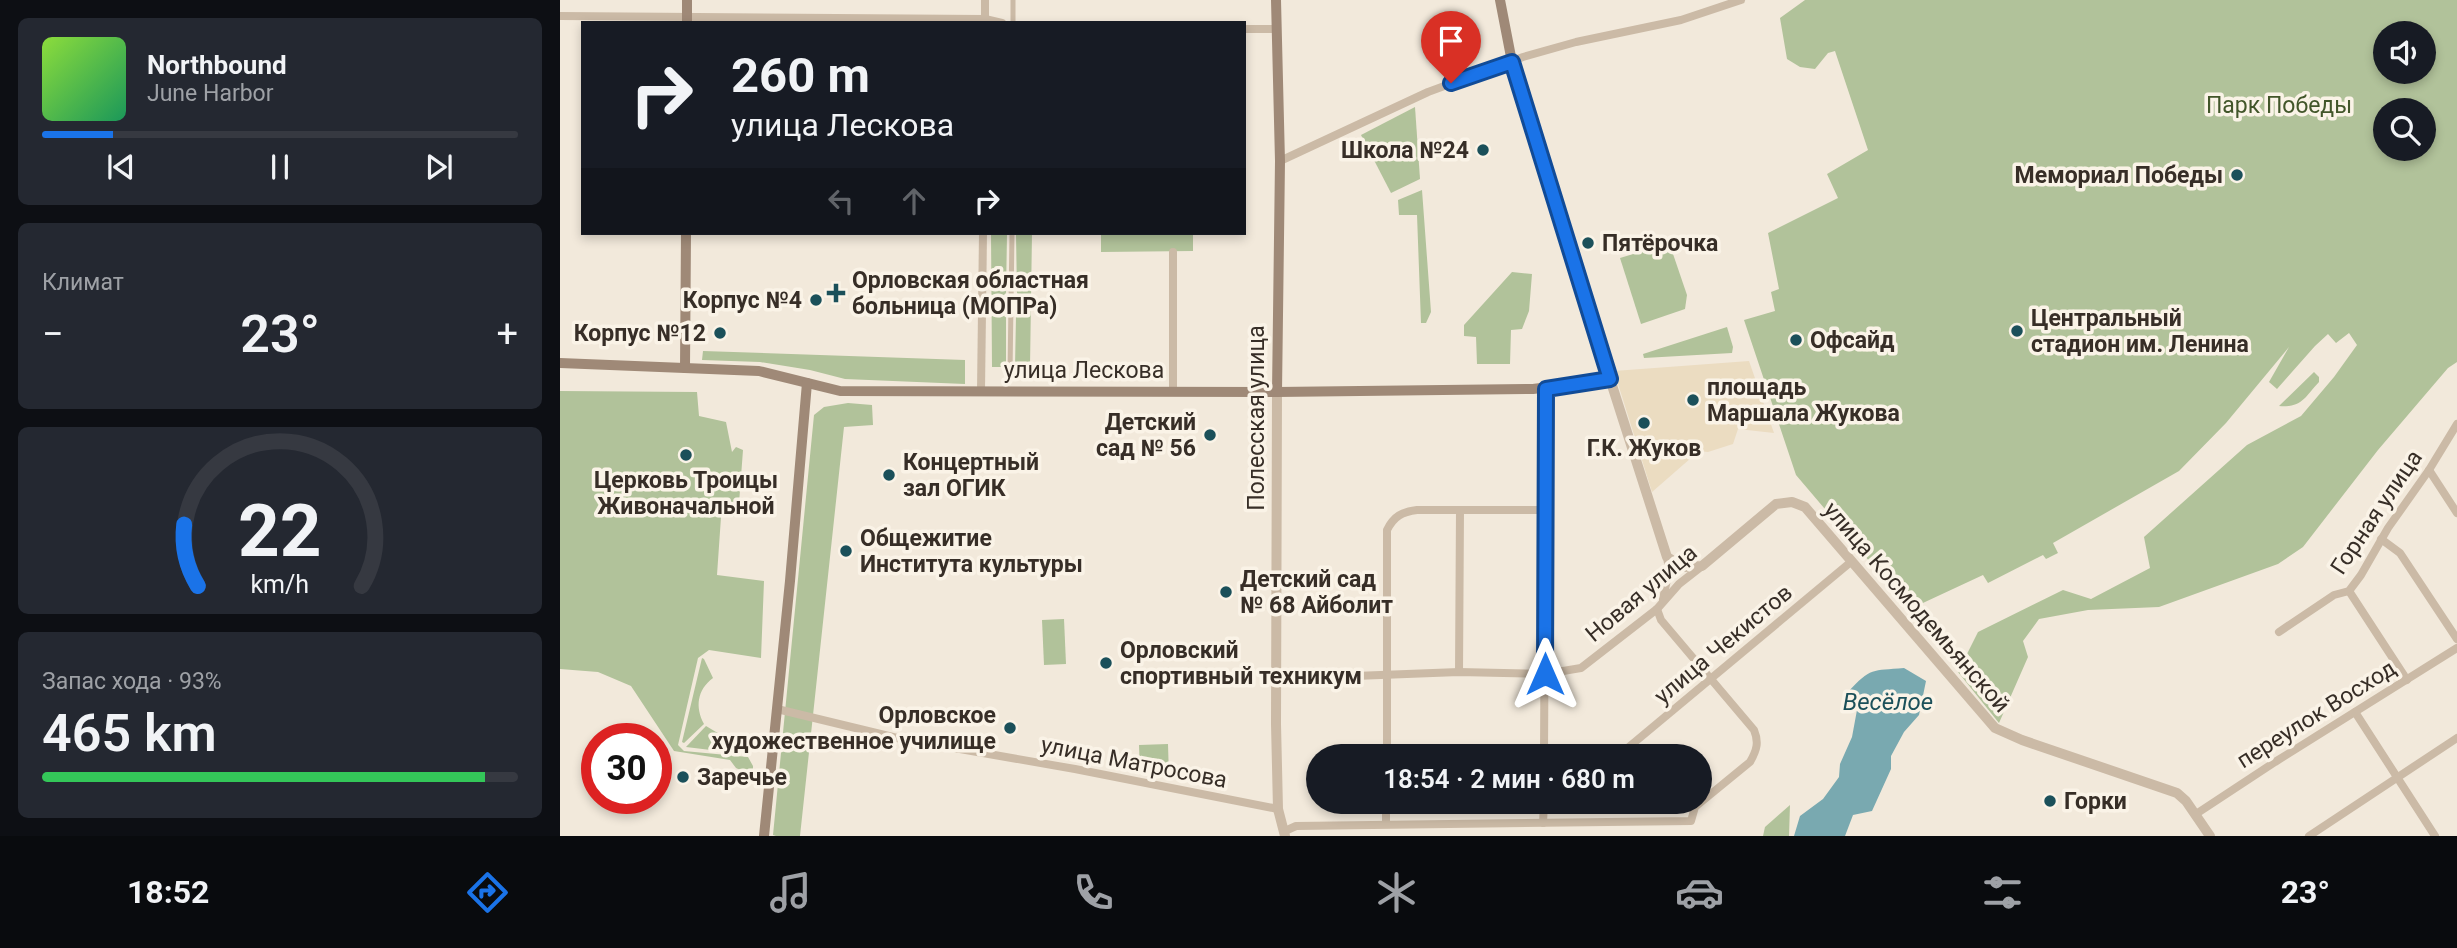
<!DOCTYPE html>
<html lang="ru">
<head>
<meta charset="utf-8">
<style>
  :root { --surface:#171b24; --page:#242831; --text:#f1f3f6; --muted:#9ea1a6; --line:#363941; --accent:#1a73e8 }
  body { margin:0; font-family:Roboto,sans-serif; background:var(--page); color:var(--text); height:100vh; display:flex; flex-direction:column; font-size:26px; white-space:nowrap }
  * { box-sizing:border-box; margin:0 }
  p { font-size:23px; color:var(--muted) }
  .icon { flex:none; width:38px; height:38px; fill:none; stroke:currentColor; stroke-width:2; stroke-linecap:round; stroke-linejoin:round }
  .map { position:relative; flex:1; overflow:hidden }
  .details { display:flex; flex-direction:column; gap:18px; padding:18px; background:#0d0f14; width:560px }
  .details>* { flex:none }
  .guide { position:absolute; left:21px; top:21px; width:665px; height:214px; border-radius:0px; box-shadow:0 4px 10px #0003; background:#171b24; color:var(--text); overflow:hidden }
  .controls { position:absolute; left:1813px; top:21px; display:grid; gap:14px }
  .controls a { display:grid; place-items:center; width:63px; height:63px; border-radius:50%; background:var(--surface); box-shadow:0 4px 10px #0003; font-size:35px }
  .speed { position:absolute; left:21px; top:723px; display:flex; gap:14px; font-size:35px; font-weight:700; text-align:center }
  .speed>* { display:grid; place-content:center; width:91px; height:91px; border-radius:50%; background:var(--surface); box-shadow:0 4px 10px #0003; line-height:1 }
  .speed .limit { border:10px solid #d22; background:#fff; color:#111 }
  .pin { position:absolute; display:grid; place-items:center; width:60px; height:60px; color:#fff; margin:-72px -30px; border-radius:50% 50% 50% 0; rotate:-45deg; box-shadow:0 0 7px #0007 }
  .pin .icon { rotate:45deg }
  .me { position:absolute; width:77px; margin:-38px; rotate:0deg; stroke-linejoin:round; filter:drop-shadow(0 0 5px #0008) }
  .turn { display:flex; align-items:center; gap:24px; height:147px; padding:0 35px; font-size:32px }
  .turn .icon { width:91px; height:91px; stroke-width:2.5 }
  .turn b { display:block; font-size:49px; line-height:60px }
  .lanes { display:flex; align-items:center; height:66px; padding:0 35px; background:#0003; justify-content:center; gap:35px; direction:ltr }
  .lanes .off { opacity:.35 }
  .big { font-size:52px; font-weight:600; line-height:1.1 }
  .details .widget { flex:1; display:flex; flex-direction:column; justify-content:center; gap:10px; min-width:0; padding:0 24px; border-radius:10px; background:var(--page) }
  .details .dial { align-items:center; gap:0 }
  .dial svg { height:182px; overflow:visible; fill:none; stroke:var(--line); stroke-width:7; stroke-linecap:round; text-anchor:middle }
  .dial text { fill:var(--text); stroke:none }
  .song { display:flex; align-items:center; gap:21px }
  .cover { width:84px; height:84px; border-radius:10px; background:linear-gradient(135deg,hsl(90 70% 55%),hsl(150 70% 35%)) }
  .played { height:7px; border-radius:4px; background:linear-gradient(90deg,var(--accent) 15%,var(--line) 15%) }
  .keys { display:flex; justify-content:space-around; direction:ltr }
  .heat { display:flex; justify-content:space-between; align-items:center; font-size:38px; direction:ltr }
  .charge { height:10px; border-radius:5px; background:linear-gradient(90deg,#34c759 93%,var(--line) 0) }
  .trip { position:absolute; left:746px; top:744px; width:406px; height:70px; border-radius:35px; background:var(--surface); box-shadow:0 4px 10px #0003; font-weight:600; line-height:70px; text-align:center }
  .tabs { display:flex; height:112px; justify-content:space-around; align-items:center; background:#090b0e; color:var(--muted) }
  .tabs .icon { width:49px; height:49px }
  .tabs .on { color:var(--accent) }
  .tabs b { font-size:32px; color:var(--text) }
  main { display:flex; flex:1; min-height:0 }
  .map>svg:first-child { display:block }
  .green { fill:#b1c29a; fill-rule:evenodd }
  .plaza { fill:#ebdcc1 }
  .water { fill:#79a9b0 }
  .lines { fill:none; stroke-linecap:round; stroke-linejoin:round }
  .pedestrian { stroke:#cbbaa6; stroke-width:5 }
  .minor { stroke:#cbbaa6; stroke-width:8 }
  .tertiary { stroke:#cbbaa6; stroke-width:10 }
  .secondary { stroke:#9f8977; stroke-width:10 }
  .route-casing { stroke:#114b97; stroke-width:18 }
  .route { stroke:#1a73e8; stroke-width:12 }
  .poi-dot { fill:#1b505a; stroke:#faf3e7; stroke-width:2.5 }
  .labels { text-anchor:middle; stroke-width:7; stroke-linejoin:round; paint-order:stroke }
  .park-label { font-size:23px; fill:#42562a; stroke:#faf3e7 }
  .poi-label { font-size:23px; font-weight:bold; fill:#372e27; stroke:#faf3e7; text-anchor:start }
  .street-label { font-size:23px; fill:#372e27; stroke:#faf3e7 }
  .water-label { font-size:24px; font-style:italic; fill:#1b505a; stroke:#faf3e7 }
</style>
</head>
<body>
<main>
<section class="details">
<div class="widget">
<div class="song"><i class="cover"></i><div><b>Northbound</b><p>June Harbor</p></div></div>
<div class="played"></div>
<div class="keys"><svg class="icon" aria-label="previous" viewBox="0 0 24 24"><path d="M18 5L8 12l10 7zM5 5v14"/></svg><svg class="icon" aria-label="pause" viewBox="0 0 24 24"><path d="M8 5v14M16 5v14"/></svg><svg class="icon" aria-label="next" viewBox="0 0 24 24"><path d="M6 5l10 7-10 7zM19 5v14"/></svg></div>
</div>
<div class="widget"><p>Климат</p>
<div class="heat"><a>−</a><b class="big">23°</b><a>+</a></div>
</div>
<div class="widget dial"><svg viewBox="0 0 100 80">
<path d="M14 69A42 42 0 1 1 86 69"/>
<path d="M14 69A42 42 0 0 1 8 42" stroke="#1a73e8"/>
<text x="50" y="56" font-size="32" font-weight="700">22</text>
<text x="50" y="72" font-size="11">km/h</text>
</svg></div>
<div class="widget"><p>Запас хода · 93%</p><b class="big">465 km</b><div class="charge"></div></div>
</section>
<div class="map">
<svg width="1897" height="836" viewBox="0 0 1897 836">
  <rect width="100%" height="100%" fill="#f2e9db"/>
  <!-- green -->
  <g class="green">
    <path d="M1245,0H1897V362L1888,368L1818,450L1743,547L1718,564L1599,607L1528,610L1479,619L1463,641L1468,657L1439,723L1398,672L1418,632L1503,590L1531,599L1590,568L1584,537L1687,445L1741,416L1774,377L1797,345L1789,333L1776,343L1768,334L1755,346L1717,389L1709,382L1729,347L1666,423L1619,471L1493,543L1498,553L1486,559L1483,555L1428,583L1423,575L1350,609L1236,475L1184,320L1215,311L1211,292L1219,289L1208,233L1278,198L1267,174L1308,150L1275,51L1268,53L1255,69L1240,67L1227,59L1220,18ZM1825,33H1864V72H1825ZM1864,110V149H1825V110Z"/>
    <polygon points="855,107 860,179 831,193 801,135"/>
    <polygon points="862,190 871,312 866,323 861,323 857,215 839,215 838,200"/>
    <polygon points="431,233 447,234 446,293 440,299 440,310 446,315 446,367 432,367"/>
    <polygon points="458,233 472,233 470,367 455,367 456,316 461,312 461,298 457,293 456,235"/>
    <polygon points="541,233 633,233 633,251 541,252"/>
    <polygon points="1103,245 1112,251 1127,295 1125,309 1081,324 1060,258"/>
    <polygon points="952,272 972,274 969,311 962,329 951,330 950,364 917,364 916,337 904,336 904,325"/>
    <polygon points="1167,327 1173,347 1172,353 1084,358 1083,354"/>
    <polygon points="143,351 405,360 405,384 285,379 250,370 200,362 142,360"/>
    <path d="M1754,372L1759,377V382C1745,397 1742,408 1719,406Z"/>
    <polygon points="0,391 137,392 139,416 166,422 172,452 176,447 183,450 178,517 161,517 157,575 204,581 201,658 149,650 138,658 118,745 124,751 188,757 193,766 193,776 176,768 170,760 114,751 71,686 38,672 0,669"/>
    <polygon points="288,403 312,405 313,425 284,427 240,836 216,836 213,835 254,415 264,407"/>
    <polygon points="504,619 506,664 484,665 482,620"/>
    <path d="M142,658L144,659L153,678C137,690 135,707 144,724L124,743L122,742Z"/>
    <polygon points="146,726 161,735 159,751 126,747"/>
    <polygon points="608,744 609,777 580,772 579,745"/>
    <polygon points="1230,805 1229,836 1203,836 1205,827"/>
  </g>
  <!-- plaza -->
  <polygon class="plaza" points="1189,361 1214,433 1178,429 1173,444 1148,452 1139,451 1092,492 1054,371"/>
  <!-- water -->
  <path class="water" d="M1344,668L1366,681L1359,715L1344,732L1331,756V769L1312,811L1293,815L1285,836H1234L1240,816L1263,799L1279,777L1280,764L1292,737L1297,710L1288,692C1311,667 1312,671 1344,668Z"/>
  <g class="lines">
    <!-- pedestrian -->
    <g class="pedestrian">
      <polyline points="453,0 453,23"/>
      <polyline points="450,373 452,233"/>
    </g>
    <!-- minor -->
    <g class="minor">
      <polyline points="0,16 425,19 442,23"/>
      <polyline points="425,22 425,0"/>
      <polyline points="684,29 716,29"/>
      <polyline points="720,161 868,92 963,57 1016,42 1121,20 1181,0"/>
      <polyline points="613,252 613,391"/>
      <polyline points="421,391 423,233"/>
      <polyline points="1869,470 1897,513"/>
      <polyline points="1821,539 1840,553 1897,639"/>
      <polyline points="1789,591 1847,680"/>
      <polyline points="1103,599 1109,570 1107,557"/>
      <polyline points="1719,632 1774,595 1789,591 1801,575 1828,528 1869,470 1897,424"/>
      <polyline points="899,672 900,510"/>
      <polyline points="716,679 899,672 985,674 1021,668 1097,609 1119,584 1142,566"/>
      <polyline points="217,709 337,738 515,769 718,809"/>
      <polyline points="1795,712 1875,836"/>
      <path d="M827,756V530C834,516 842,512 857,510H985"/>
      <polyline points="984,756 986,389"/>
      <polyline points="1058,756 1292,561"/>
      <polyline points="1636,814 1715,762 1897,648"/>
      <polyline points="983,823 984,802"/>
      <polyline points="826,824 826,802"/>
      <path d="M725,831L736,826L1131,821L1135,807L1190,762C1197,750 1199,742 1194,730L1101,620L1097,609"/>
      <polyline points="1749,836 1897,738"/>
    </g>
    <!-- tertiary -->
    <g class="tertiary">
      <polyline points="1050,379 1107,557 1123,567 1142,566 1216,504 1232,502 1245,507 1435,728 1462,740 1617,793 1626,801 1650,836"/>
      <polyline points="717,392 716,724 718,809 725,836"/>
    </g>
    <!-- secondary -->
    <g class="secondary">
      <polyline points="716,0 720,161 717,392"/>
      <polyline points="127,23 127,0"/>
      <polyline points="0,363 199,371 280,391 717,392 973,389 1050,379 952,62 940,0"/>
      <polyline points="125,368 126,233"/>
      <polyline points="204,836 230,581 247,383"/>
    </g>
  </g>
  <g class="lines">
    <!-- route casing -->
    <g class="route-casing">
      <polyline id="route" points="891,83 952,62 1050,379 986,389 985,674"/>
    </g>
    <!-- route -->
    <use href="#route" class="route"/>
  </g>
  <!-- markers -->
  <g class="poi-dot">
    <circle cx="923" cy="150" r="7"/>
    <circle cx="1677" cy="175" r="7"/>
    <circle cx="1028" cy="243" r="7"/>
    <path d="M272.5 282.5h7v7h7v7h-7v7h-7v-7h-7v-7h7z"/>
    <circle cx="256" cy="300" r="7"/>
    <circle cx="1457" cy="331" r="7"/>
    <circle cx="160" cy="333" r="7"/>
    <circle cx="1236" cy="340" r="7"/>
    <circle cx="1133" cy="400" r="7"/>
    <circle cx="1084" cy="423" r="7"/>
    <circle cx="650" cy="435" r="7"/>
    <circle cx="126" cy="455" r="7"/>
    <circle cx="329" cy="475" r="7"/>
    <circle cx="286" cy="551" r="7"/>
    <circle cx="666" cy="592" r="7"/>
    <circle cx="546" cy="663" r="7"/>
    <circle cx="450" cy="728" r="7"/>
    <circle cx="123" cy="777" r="7"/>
    <circle cx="1490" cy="801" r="7"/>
  </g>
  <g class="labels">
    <!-- park labels -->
    <g class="park-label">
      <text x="1719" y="113">Парк Победы</text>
    </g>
    <!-- poi labels -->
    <g class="poi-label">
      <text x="909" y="158" text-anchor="end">Школа №24</text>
      <text x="1663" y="183" text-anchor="end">Мемориал Победы</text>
      <text x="1042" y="251">Пятёрочка</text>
      <text x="292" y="288">Орловская областная<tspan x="292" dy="26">больница (МОПРа)</tspan></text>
      <text x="242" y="308" text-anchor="end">Корпус №4</text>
      <text x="1471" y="326">Центральный<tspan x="1471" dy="26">стадион им. Ленина</tspan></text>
      <text x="146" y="341" text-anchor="end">Корпус №12</text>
      <text x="1250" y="348">Офсайд</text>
      <text x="1147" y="395">площадь<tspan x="1147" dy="26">Маршала Жукова</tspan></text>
      <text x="636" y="430" text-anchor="end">Детский<tspan x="636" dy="26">сад № 56</tspan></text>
      <text x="1084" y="456" text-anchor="middle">Г.К. Жуков</text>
      <text x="343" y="470">Концертный<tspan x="343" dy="26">зал ОГИК</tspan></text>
      <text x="126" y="488" text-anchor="middle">Церковь Троицы<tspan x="126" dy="26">Живоначальной</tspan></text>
      <text x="300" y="546">Общежитие<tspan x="300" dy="26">Института культуры</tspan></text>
      <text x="680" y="587">Детский сад<tspan x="680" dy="26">№ 68 Айболит</tspan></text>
      <text x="560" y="658">Орловский<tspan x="560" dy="26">спортивный техникум</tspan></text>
      <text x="436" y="723" text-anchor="end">Орловское<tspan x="436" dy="26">художественное училище</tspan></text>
      <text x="137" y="785">Заречье</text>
      <text x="1504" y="809">Горки</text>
    </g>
    <!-- street labels -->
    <g class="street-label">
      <text x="524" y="378">улица Лескова</text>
      <text transform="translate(696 418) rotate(-90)" y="8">Полесская улица</text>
      <text transform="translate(1816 512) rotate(-56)" y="8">Горная улица</text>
      <text transform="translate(1081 593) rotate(-40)" y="8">Новая улица</text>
      <text transform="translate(1357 607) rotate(49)" y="8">улица Космодемьянской</text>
      <text transform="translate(1163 644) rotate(-40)" y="8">улица Чекистов</text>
      <text transform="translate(1756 714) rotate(-32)" y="8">переулок Восход</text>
      <text transform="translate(574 762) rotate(11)" y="8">улица Матросова</text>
    </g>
    <!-- water labels -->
    <g class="water-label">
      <text x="1328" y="710">Весёлое</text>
    </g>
  </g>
</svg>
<div class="controls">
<a><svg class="icon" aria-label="sound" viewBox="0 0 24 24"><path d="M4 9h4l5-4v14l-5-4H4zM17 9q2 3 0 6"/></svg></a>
<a><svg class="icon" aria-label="search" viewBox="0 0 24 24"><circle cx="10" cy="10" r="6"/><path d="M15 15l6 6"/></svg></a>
</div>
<div class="speed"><div class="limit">30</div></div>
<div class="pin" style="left:891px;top:83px;background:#d93025"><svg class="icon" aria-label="arrive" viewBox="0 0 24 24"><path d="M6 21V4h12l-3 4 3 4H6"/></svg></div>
<svg class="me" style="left:985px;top:674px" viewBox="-20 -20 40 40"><path d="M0-17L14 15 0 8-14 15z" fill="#1a73e8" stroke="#fff" stroke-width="4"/></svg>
<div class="trip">18:54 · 2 мин · 680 m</div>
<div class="guide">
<div class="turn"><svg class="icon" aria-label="right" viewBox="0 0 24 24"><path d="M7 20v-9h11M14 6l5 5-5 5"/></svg><div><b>260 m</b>улица Лескова</div></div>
<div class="lanes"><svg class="icon off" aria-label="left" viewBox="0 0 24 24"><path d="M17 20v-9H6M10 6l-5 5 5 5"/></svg><svg class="icon off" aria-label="ahead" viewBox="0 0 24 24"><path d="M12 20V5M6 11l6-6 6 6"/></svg><svg class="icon" aria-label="right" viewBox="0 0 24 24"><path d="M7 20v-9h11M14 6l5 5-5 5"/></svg></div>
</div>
</div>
</main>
<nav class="tabs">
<b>18:52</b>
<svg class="icon on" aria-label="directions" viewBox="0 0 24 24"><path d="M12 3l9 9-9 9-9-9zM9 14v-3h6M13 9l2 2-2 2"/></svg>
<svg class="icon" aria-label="music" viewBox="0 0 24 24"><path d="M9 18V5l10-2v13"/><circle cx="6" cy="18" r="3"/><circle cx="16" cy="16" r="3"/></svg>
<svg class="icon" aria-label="phone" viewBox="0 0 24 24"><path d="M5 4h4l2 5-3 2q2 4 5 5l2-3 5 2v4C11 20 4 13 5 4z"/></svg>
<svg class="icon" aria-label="climate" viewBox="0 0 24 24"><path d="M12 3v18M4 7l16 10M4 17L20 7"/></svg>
<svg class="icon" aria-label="car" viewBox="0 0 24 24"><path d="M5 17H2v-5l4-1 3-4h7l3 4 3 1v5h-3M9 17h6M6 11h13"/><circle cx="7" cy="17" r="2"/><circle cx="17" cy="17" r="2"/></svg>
<svg class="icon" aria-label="filters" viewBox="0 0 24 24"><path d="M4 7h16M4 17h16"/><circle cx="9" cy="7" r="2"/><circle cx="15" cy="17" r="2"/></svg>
<b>23°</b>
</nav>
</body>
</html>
